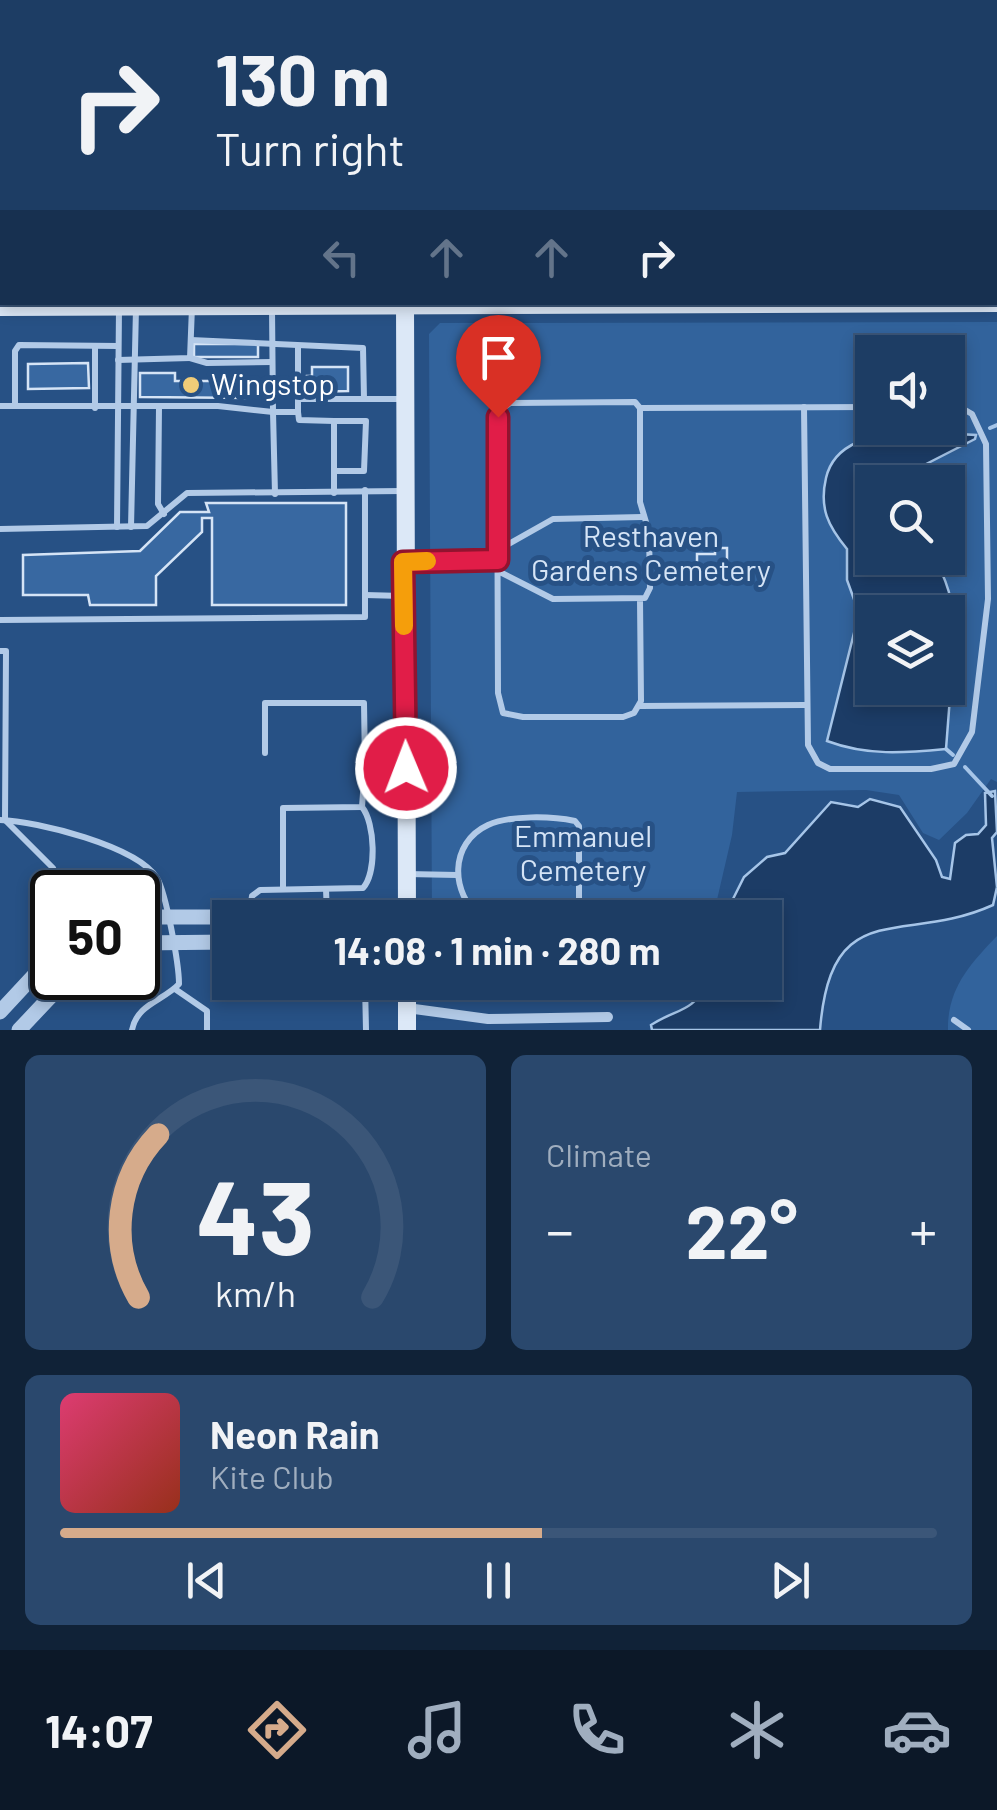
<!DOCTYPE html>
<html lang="en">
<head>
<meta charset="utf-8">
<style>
  :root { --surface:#1d3d64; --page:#2a486d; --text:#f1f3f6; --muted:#a0aebf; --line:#3b5678; --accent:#d6ab8b }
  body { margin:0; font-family:Barlow,sans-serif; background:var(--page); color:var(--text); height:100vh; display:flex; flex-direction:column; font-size:38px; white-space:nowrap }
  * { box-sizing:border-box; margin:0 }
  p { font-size:32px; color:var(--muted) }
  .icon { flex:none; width:55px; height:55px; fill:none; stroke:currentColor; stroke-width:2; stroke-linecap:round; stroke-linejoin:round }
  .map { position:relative; height:1030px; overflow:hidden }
  .drawer { display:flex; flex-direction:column; gap:25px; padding:25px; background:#102237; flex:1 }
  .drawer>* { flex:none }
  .top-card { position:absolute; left:0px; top:0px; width:998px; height:305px; box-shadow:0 5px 15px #0003,0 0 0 2px var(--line); background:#1d3d64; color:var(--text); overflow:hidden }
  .controls { position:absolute; left:855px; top:335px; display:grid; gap:20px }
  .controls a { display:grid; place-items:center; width:110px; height:110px; border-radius:0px; background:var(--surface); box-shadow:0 5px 15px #0003,0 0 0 2px var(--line); font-size:50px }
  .speed { position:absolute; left:30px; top:870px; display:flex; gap:20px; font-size:50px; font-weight:700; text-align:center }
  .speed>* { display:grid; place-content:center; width:130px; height:130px; border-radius:50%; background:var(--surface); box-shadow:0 5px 15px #0003,0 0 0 2px var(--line); line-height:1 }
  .speed .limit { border:5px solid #111; border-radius:15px; background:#fff; color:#111 }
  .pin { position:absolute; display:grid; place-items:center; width:85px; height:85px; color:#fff; margin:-102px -42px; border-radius:50% 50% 50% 0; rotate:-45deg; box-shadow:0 0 10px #0007 }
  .pin .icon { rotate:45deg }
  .me { position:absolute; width:110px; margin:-55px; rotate:359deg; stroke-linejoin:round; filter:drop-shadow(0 0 8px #0008) }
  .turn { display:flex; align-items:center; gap:35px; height:210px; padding:0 50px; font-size:45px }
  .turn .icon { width:130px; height:130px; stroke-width:2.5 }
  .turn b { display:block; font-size:70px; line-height:85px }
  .lanes { display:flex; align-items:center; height:95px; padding:0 50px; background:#0003; justify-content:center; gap:50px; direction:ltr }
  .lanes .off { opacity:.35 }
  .big { font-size:75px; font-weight:700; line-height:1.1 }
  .drawer .tile { flex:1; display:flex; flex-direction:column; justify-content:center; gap:15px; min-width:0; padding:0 35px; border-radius:15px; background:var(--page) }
  .drawer .dial { align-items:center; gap:0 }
  .dial svg { height:260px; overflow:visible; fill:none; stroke:var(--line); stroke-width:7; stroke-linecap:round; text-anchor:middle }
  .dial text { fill:var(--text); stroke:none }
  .song { display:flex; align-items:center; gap:30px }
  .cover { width:120px; height:120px; border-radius:15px; background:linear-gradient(135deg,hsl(340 70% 55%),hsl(10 70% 35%)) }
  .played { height:10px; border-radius:5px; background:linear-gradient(90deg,var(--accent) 55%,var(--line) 55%) }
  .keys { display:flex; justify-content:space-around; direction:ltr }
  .heat { display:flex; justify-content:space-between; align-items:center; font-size:55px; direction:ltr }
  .drawer .tiles { flex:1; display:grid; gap:25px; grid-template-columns:1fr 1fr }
  .tile:last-child { grid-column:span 2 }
  .trip { position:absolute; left:212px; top:900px; width:570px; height:100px; border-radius:0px; background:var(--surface); box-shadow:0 5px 15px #0003,0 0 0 2px var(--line); font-weight:700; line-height:100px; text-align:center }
  .tabs { display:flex; height:160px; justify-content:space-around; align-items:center; background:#0c1828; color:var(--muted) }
  .tabs .icon { width:70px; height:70px }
  .tabs .on { color:var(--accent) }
  .tabs b { font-size:45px; color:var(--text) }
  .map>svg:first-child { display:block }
  .green { fill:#32639c; fill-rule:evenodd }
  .water { fill:#1c3c66; stroke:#a6c5e8; stroke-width:2.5 }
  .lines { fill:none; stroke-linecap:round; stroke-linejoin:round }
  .stream { stroke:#a6c5e8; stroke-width:4 }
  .building { fill:#3868a1; stroke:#d5e4f6; stroke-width:2.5 }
  .path { stroke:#b2cae7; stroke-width:2.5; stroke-dasharray:5 8; stroke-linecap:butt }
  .service { stroke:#b2cae7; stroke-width:6 }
  .minor { stroke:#b2cae7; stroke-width:10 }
  .tertiary { stroke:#b2cae7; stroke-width:15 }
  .secondary { stroke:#dce8f7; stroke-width:18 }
  .route-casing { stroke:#92132f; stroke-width:25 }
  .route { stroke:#e11d48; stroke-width:18 }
  .slow { stroke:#f59e0b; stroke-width:18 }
  .poi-dot { fill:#f0cc78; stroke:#275185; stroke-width:4 }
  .labels { text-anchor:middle; stroke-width:10; stroke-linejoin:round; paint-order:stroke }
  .poi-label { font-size:30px; fill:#fff; stroke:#275185; text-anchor:start }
  .park-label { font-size:30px; fill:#d5e4f6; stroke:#275185 }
</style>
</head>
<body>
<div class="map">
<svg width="997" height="1030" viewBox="0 0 997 1030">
  <rect width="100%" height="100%" fill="#275185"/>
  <!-- green -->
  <g class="green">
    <path d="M997,322V782L991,779L967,813L939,840L923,833L899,795L866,790L737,792L732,835L713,917H432L429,334L440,323ZM872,352H948V428H872ZM872,482H948V558H872ZM872,612H948V688H872Z"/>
    <path d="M997,936V1030H948C947,989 970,964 997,936Z"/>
  </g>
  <!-- water -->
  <g class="water">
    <path d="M938,433L976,435L975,439L891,482H872V558H935C951,590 957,610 948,645V612H872V688H948V677L951,684L946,749C904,753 867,756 827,741L859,613L847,580V549C828,526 819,508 826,478C834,443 874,432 908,435C921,436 926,440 938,433Z"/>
    <path d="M995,791L997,832L992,838L997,887L993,905C903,946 831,893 820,1030H652L651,1025C677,1008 691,1014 708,983L765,982V918L724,917L744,877L767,857L785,853L831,802L858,807L870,799L900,807L936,860L942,877L950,879L955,843L966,835L978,834L986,825L985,793Z"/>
  </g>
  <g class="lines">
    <!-- stream -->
    <g class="stream">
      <polyline points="115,0 115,2"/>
      <polyline points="0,278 2,278"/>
      <polyline points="990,428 997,425"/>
      <polyline points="946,749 953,755"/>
      <polyline points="965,767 992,796"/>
    </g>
  </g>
  <!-- building -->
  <g class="building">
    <rect x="194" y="344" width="64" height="13"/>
    <polygon points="88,363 89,388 28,389 28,364"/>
    <polygon points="312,367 348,367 348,391 307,392 307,376 312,376"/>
    <polygon points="140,373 175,373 175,381 220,381 220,375 230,375 230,381 248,381 248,398 140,397"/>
    <polygon points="206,503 346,503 346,605 212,605 212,518 202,518 202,532 156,576 156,605 90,605 88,595 23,595 23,555 140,551 180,512 209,512"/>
    <polygon points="715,548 727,548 727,572 697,572 697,554 715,554"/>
  </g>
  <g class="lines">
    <!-- path -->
    <g class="path">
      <polyline points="0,286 2,286"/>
      <polyline points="995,286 997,286"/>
    </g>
    <!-- service -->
    <g class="service">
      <polyline points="270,0 270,2"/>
      <polyline points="329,0 329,2"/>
      <polyline points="191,340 363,348 364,399 404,399"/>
      <polyline points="95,346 95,408"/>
      <polyline points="190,358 207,363 272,362"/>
      <polyline points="118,360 190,358 192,307"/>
      <polyline points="298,399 298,347"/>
      <polyline points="0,406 218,406 273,412 272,309"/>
      <polyline points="15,406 15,351 19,345 118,346"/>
      <polyline points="159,407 158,504 164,514"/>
      <polyline points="804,407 808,745 818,763 830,769 931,769 954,764 972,732 988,599 986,444 972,414 948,400"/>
      <polyline points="640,408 872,407"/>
      <polyline points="298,412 299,420 334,421"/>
      <polyline points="334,471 364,471 366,421 334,421 334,493"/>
      <polyline points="275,494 273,412 298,412 298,399 364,399"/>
      <polyline points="117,527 119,308"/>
      <polyline points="131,527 136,308"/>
      <polyline points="0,529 147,526 187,493 403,491"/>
      <polyline points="498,550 553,519 642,517"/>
      <polyline points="410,561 498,560"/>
      <polyline points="498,571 553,599 645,598 650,588 649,532 640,502 640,408 635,402 510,403 499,411 497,422 498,693 503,713 523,717 623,717 634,713 641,701 640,600"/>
      <polyline points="365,595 403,596"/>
      <polyline points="0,620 365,617 365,490"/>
      <polyline points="0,651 6,651 5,820 53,868 62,892"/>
      <polyline points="640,706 805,705"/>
      <polyline points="265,753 265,703 364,703 365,765"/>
      <path d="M0,820C37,821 137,846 157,878C166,893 179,964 179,984C163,1001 137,1004 132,1030"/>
      <polyline points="407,874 457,875"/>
      <polyline points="283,888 283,808 362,807 365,765 404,768"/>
      <polyline points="326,889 327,916"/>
      <path d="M249,916L252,896L260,890L363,888C377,872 375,823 362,807"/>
      <path d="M481,918C450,893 449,843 488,825C511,815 551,816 575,821L579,826V918"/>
      <polyline points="276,984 365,984 366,1030"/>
      <polyline points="175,989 207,1011 207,1030"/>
      <polyline points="954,1020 968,1030"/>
    </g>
    <!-- minor -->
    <g class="minor">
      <polyline points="37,0 37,2"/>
      <polyline points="771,0 771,2"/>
      <polyline points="840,0 840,2"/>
      <polyline points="919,0 919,2"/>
      <polyline points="0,97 2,96"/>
      <polyline points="995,200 997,200"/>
      <polyline points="0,219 2,219"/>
      <polyline points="407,1008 488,1019 608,1017"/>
    </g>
    <!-- tertiary -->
    <g class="tertiary">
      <polyline points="138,917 407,917"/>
      <polyline points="138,943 230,942"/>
      <polyline points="0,1012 52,956"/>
      <polyline points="19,1030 68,978"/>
    </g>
    <!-- secondary -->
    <g class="secondary">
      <polyline points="403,0 403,2"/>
      <polyline points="405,302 407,918"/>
      <polyline points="0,307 997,303"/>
      <polyline points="407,982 407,1030"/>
    </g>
  </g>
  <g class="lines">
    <!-- route casing -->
    <g class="route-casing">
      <polyline id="route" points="406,768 403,562 498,560 498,417"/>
    </g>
    <!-- route -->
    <use href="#route" class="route"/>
    <!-- slow -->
    <polyline class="slow" points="404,626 403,562 427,561"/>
  </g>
  <!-- markers -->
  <circle class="poi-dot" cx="191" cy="385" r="10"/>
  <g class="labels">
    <!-- poi labels -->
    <g class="poi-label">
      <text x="211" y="395">Wingstop</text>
    </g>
    <!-- park labels -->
    <g class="park-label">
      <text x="651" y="547">Resthaven<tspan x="651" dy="34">Gardens Cemetery</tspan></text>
      <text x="583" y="847">Emmanuel<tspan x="583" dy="34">Cemetery</tspan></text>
    </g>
  </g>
</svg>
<div class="controls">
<a><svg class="icon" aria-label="sound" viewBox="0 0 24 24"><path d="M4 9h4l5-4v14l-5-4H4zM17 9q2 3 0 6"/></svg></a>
<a><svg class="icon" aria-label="search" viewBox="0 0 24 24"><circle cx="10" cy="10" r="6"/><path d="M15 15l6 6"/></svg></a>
<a><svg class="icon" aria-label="layers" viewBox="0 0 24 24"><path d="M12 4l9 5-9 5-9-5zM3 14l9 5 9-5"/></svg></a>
</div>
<div class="speed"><div class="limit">50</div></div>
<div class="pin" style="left:498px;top:417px;background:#d93025"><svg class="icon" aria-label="arrive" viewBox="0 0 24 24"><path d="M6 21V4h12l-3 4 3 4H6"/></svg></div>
<svg class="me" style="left:406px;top:768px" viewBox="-20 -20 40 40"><circle r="17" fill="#e11d48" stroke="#fff" stroke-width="3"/><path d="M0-11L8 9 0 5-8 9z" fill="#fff"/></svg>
<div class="trip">14:08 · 1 min · 280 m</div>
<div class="top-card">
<div class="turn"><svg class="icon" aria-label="right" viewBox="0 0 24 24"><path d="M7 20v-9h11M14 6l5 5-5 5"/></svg><div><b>130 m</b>Turn right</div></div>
<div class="lanes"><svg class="icon off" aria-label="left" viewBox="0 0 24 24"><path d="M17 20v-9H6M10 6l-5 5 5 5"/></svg><svg class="icon off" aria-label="ahead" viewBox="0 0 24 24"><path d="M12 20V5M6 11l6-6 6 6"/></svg><svg class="icon off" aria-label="ahead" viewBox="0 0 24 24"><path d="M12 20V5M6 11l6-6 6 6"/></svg><svg class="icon" aria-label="right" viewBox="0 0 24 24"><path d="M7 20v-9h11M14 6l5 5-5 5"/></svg></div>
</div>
</div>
<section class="drawer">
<div class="tiles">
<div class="tile dial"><svg viewBox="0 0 100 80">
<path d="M14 69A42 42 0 1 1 86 69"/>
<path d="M14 69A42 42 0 0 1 20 19" stroke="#d6ab8b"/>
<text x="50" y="56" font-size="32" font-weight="700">43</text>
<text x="50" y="72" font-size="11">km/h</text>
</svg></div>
<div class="tile"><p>Climate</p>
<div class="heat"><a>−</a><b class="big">22°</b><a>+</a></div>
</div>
<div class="tile">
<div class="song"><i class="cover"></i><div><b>Neon Rain</b><p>Kite Club</p></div></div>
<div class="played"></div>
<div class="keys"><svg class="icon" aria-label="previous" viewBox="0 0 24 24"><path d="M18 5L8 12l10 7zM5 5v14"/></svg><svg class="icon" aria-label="pause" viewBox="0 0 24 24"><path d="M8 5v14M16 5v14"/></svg><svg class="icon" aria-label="next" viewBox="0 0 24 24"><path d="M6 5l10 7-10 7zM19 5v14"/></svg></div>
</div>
</div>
</section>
<nav class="tabs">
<b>14:07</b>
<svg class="icon on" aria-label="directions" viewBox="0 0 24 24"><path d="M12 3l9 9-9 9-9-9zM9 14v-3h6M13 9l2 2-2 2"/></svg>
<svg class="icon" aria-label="music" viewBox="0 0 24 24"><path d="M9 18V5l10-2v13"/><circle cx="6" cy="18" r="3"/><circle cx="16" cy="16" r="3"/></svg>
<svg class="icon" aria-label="phone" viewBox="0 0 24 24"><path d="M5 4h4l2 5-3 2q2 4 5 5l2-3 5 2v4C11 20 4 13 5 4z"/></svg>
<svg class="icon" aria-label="climate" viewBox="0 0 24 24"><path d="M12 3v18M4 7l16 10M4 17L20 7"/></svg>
<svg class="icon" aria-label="car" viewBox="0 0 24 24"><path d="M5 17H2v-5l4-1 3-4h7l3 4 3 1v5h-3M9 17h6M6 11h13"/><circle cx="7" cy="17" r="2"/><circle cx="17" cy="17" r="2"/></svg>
</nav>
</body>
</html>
